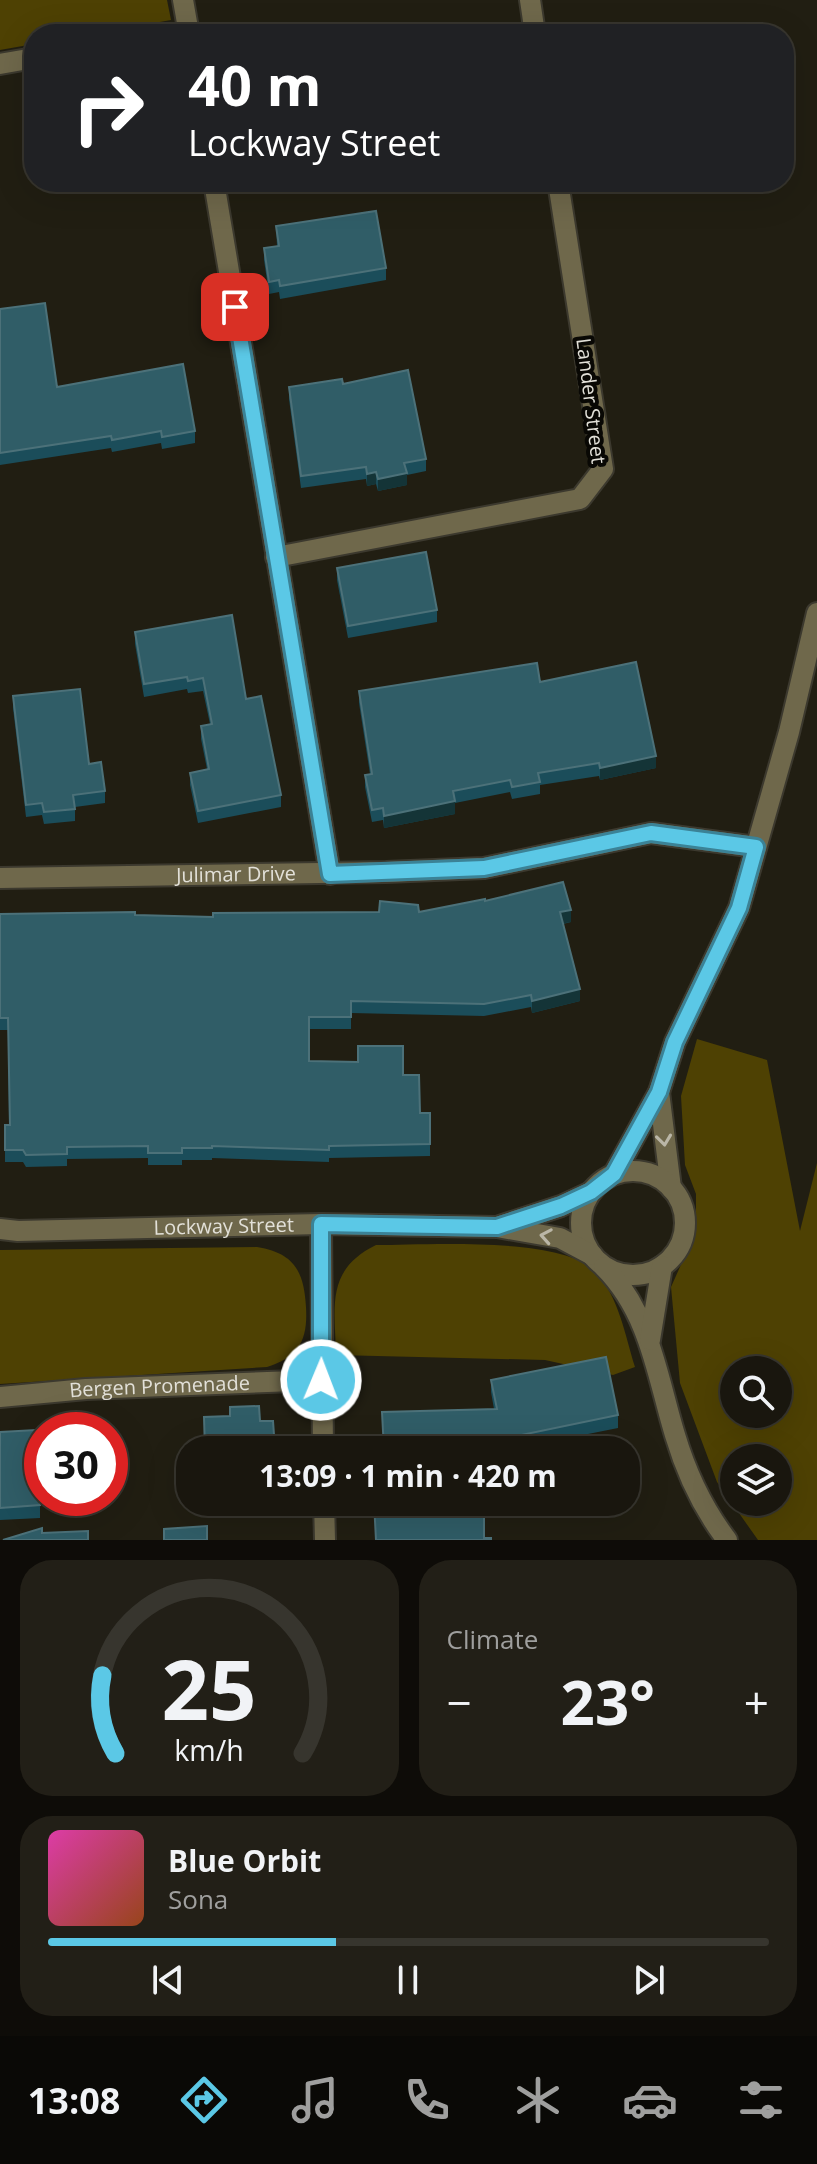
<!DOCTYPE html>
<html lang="en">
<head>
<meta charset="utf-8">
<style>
  :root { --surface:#19160e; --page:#221f17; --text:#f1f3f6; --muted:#9f9f9e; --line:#37352e; --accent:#5bc8e6 }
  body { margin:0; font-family:"Open Sans",sans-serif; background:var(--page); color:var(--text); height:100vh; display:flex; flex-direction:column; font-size:30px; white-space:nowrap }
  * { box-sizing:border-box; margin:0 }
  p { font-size:26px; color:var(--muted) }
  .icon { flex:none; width:44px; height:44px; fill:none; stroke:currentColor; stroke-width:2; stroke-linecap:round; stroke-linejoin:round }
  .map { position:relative; height:1540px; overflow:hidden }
  .sheet { display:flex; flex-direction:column; gap:20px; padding:20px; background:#0e0c08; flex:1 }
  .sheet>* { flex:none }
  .banner { position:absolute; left:24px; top:24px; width:770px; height:168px; border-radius:32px; box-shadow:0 8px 32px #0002,0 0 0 2px var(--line); background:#202124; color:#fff; overflow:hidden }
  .tools { position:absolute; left:720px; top:1356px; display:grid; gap:16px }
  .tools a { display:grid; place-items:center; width:72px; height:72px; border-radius:50%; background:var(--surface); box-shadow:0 8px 32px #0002,0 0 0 2px var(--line); font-size:40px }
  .speed { position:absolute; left:24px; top:1412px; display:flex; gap:16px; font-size:40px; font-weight:700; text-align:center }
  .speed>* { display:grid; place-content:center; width:104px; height:104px; border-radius:50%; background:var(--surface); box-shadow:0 8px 32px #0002,0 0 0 2px var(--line); line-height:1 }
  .speed .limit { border:12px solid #d22; background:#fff; color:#111 }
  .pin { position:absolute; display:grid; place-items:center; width:68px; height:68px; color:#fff; margin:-34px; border-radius:16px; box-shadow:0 4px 12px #0006 }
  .me { position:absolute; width:88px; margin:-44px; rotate:1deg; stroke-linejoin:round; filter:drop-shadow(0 0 6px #0008) }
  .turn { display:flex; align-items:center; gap:28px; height:168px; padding:0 32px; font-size:36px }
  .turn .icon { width:104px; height:104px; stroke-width:2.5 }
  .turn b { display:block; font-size:56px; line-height:68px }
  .big { font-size:60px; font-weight:700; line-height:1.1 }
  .sheet .card { flex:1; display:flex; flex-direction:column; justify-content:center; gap:12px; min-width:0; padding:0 28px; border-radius:32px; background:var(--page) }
  .sheet .dial { align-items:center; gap:0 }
  .dial svg { height:208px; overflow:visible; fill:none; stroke:var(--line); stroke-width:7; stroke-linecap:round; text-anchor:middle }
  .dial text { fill:var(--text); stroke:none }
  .song { display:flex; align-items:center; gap:24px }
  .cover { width:96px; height:96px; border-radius:12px; background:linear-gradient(135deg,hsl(320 70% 55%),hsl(20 70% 35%)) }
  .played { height:8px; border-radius:4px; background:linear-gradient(90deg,var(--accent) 40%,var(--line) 40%) }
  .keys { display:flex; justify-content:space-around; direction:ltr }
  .heat { display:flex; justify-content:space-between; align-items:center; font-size:44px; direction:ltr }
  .sheet .tiles { flex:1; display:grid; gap:20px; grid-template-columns:1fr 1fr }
  .card:last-child { grid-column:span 2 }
  .trip { position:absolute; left:176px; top:1436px; width:464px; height:80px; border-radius:32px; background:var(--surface); box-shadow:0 8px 32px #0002,0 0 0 2px var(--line); font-weight:700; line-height:80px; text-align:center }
  .dock { display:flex; height:128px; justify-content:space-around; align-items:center; background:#0a0906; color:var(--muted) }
  .dock .icon { width:56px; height:56px }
  .dock .selected { color:var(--accent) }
  .dock b { font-size:36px; color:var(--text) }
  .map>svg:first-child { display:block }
  .green { fill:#4e4103; fill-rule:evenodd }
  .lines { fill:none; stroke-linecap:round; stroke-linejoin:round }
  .minor-casing { stroke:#3c392e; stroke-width:24 }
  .minor { stroke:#6f684b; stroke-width:20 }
  .wall { fill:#1b4d5a }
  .shaded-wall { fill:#143437 }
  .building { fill:#305d67; stroke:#4c7179; stroke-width:2 }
  .oneway { stroke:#bab6a7 }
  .route-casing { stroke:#3b8296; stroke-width:20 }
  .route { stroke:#5bc8e6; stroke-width:14 }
  .labels { text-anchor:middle; stroke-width:8; stroke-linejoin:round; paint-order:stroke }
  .street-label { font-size:20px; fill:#e2e0d8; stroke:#090804 }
</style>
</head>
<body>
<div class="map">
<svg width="817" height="1540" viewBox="0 0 817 1540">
  <rect width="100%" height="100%" fill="#211e12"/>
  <!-- green -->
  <g class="green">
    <polygon points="0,0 167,0 171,20 92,34 34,34 34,44 0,50"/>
    <path d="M697,1039L767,1060L800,1231L817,1163V1540H758L717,1482L680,1383L671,1287L696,1231V1194L685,1165L681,1096ZM778,1370V1414H734V1370ZM734,1458H778V1502H734Z"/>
    <path d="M376,1245C425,1245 561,1236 595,1271C619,1297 625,1335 635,1367L613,1375L545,1360L336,1355C335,1307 325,1270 376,1245Z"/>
    <path d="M257,1247C294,1253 304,1271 306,1307C308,1340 299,1357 267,1367L0,1384V1250Z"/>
  </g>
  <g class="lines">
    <!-- minor casing -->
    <g class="minor-casing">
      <g id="minor">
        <polyline points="183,0 189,34"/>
        <polyline points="530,0 535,34"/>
        <polyline points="0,64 34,58"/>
        <polyline points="214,182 330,874"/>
        <polyline points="276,557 580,499 603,469 558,182"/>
        <path id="s1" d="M0,878L386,872L484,868L651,833L756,847"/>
        <polyline points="659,1092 671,1188"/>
        <circle cx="633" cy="1223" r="52"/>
        <polyline points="614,1174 659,1092 675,1042 739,908 789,732 817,613"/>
        <polyline points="321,1224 323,1450"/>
        <polyline points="500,1226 561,1206 591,1192"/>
        <path id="s2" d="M0,1229L18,1231L321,1224L497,1227L560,1238L592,1255"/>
        <path d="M604,1267C650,1313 657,1376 675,1435C686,1472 704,1510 727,1540"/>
        <polyline points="650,1340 662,1266"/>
        <path id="s3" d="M0,1397L86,1389L321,1380"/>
        <polyline points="324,1502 325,1540"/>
      </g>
    </g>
    <!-- minor -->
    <use href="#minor" class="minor"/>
  </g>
  <!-- wall -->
  <g class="wall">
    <polygon points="276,226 386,268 386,280 280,299 279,292 269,294 264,260 264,248 277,246"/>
    <polygon points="0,309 57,387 195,431 195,443 162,449 161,443 112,452 111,448 0,465"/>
    <polygon points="343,384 426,459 426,471 407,475 407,485 378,491 376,484 367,486 366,479 301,488 289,399 289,387"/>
    <polygon points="337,568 437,610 437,622 348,638 337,580"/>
    <polygon points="135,632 246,699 281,795 281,807 198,823 190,785 190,773 207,769 201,739 201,726 210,724 203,691 188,693 187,689 144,697 135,644"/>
    <polygon points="540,682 656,768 600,780 599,776 540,785 540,794 512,799 510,792 455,803 455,814 384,828 383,820 372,822 365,787 365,775 370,774 359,703 359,691"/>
    <polygon points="13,696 89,764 105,791 105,803 75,807 75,821 44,824 42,815 26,817 13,708"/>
    <polygon points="485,901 571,922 563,924 580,1001 532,1013 531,1007 484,1016 351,1013 351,1029 309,1029 309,1061 403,1075 420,1113 430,1113 430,1156 329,1158 329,1162 212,1158 212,1160 182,1160 182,1165 148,1165 148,1158 67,1159 67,1166 26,1167 23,1162 5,1162 5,1125 9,1125 8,1030 0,1030 0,914 213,917 419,912"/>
    <polygon points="491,1380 618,1415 618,1428 508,1450 383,1450 494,1409 491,1392"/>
    <polygon points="0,1432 40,1505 40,1518 0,1520"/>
    <polygon points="206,1502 289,1502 289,1508 207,1511"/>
  </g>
  <!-- shaded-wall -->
  <g class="shaded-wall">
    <polygon points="376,472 376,484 367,486 367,474"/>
    <polygon points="407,473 407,485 378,491 378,479"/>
    <polygon points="656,756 656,768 600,780 600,768"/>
    <polygon points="455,801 455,814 384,828 384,816"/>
    <polygon points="571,910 571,922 560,924 560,912"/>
    <polygon points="580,989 580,1001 532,1013 532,1001"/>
  </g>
  <!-- building -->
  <g class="building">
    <polygon points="376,211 386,268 280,286 279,280 269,282 264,248 279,246 276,226"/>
    <polygon points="45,303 57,387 183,364 195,431 162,437 161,431 112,440 111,436 0,453 0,309"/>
    <polygon points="408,370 426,459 404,463 407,473 378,479 376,472 367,474 366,467 301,476 289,387 342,379 343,384"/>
    <polygon points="426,552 437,610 348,626 337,568"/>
    <polygon points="232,615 246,699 261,696 281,795 198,811 190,773 209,769 201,726 212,724 203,678 188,681 187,677 144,684 135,632"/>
    <polygon points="636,662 656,756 600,768 599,763 538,773 540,782 512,787 510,780 453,791 455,801 384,816 383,808 372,810 365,775 372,774 359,691 537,663 540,682"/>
    <polygon points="80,689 89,764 101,762 105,791 73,795 75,809 44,812 42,803 26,805 13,696"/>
    <polygon points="563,882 571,910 560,912 580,989 532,1001 531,995 484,1004 351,1001 351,1017 309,1017 309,1061 358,1062 358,1046 403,1046 403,1075 419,1075 420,1113 430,1113 430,1144 329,1146 329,1150 212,1146 212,1148 182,1148 182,1153 148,1153 148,1146 67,1147 67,1154 26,1155 23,1150 5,1150 5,1125 10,1125 8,1018 0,1018 0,914 135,912 135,915 213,917 213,913 379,912 380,901 418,905 419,912 485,899 485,901"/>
    <polygon points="606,1357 618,1415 482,1443 482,1450 384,1450 382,1412 497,1409 491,1380"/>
    <polygon points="259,1406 260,1421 273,1421 275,1449 287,1449 288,1450 205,1450 204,1417 230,1416 230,1407"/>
    <polygon points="36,1430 40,1505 0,1508 0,1432"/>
    <polygon points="374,1502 484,1502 484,1538 491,1538 491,1540 376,1540"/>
    <polygon points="207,1526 207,1540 164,1540 164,1529"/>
    <polygon points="42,1528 42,1533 88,1531 88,1540 3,1540"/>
  </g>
  <!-- one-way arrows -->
  <defs><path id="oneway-chevron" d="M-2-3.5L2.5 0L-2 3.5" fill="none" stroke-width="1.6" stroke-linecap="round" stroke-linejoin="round" transform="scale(2)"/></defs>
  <g class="oneway">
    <use href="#oneway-chevron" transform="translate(664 1140) rotate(83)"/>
    <use href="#oneway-chevron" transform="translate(546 1236) rotate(-170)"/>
  </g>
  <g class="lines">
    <!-- route casing -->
    <g class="route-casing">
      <polyline id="route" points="235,307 330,874 484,868 651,833 756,847 739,908 675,1042 659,1092 614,1174 591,1192 561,1206 497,1227 321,1224 321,1380"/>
    </g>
    <!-- route -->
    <use href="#route" class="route"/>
  </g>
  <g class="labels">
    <!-- street labels -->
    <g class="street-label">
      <text transform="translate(591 401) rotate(83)" y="7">Lander Street</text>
      <text dy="7" stroke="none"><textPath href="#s1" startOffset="236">Julimar Drive</textPath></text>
      <text dy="7" stroke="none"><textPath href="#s2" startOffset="224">Lockway Street</textPath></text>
      <text dy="7" stroke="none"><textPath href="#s3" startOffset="160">Bergen Promenade</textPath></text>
    </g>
  </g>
</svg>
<div class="tools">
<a><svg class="icon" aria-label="search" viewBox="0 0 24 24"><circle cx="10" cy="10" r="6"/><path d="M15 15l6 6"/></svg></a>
<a><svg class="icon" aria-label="layers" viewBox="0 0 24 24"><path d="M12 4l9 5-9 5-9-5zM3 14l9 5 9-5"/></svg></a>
</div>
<div class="speed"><div class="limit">30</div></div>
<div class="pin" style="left:235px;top:307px;background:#d93025"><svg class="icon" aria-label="arrive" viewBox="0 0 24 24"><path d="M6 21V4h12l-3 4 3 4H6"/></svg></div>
<svg class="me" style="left:321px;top:1380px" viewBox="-20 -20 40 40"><circle r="17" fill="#5bc8e6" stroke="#fff" stroke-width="3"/><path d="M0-11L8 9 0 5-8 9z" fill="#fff"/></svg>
<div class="trip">13:09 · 1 min · 420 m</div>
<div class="banner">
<div class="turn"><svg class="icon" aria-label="right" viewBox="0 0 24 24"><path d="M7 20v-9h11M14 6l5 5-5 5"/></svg><div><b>40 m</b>Lockway Street</div></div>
</div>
</div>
<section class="sheet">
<div class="tiles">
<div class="card dial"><svg viewBox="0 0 100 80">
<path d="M14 69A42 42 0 1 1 86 69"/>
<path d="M14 69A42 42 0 0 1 9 39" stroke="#5bc8e6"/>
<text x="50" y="56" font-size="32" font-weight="700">25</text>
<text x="50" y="72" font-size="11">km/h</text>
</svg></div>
<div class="card"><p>Climate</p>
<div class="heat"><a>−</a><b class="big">23°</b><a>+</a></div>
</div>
<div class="card">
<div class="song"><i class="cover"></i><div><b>Blue Orbit</b><p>Sona</p></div></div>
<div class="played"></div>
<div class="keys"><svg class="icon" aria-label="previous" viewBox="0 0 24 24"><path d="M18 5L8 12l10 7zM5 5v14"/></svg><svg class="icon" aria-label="pause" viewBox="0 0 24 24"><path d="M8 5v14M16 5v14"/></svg><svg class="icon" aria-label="next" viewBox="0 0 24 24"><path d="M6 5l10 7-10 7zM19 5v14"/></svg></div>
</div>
</div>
</section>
<nav class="dock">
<b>13:08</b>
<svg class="icon selected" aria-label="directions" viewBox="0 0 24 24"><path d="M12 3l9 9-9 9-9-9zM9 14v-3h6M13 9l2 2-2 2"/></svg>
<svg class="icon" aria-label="music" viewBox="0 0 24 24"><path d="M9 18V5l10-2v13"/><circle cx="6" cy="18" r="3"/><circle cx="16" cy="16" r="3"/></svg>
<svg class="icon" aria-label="phone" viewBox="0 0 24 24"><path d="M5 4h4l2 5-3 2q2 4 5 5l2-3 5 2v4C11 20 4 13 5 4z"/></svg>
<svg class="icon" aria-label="climate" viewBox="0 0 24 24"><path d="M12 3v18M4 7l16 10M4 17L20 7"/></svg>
<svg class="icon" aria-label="car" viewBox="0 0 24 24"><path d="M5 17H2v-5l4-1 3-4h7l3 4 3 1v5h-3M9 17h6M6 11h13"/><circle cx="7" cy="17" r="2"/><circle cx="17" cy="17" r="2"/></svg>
<svg class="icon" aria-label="filters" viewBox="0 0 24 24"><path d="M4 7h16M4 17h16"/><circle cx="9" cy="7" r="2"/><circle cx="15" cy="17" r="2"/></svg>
</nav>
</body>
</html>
